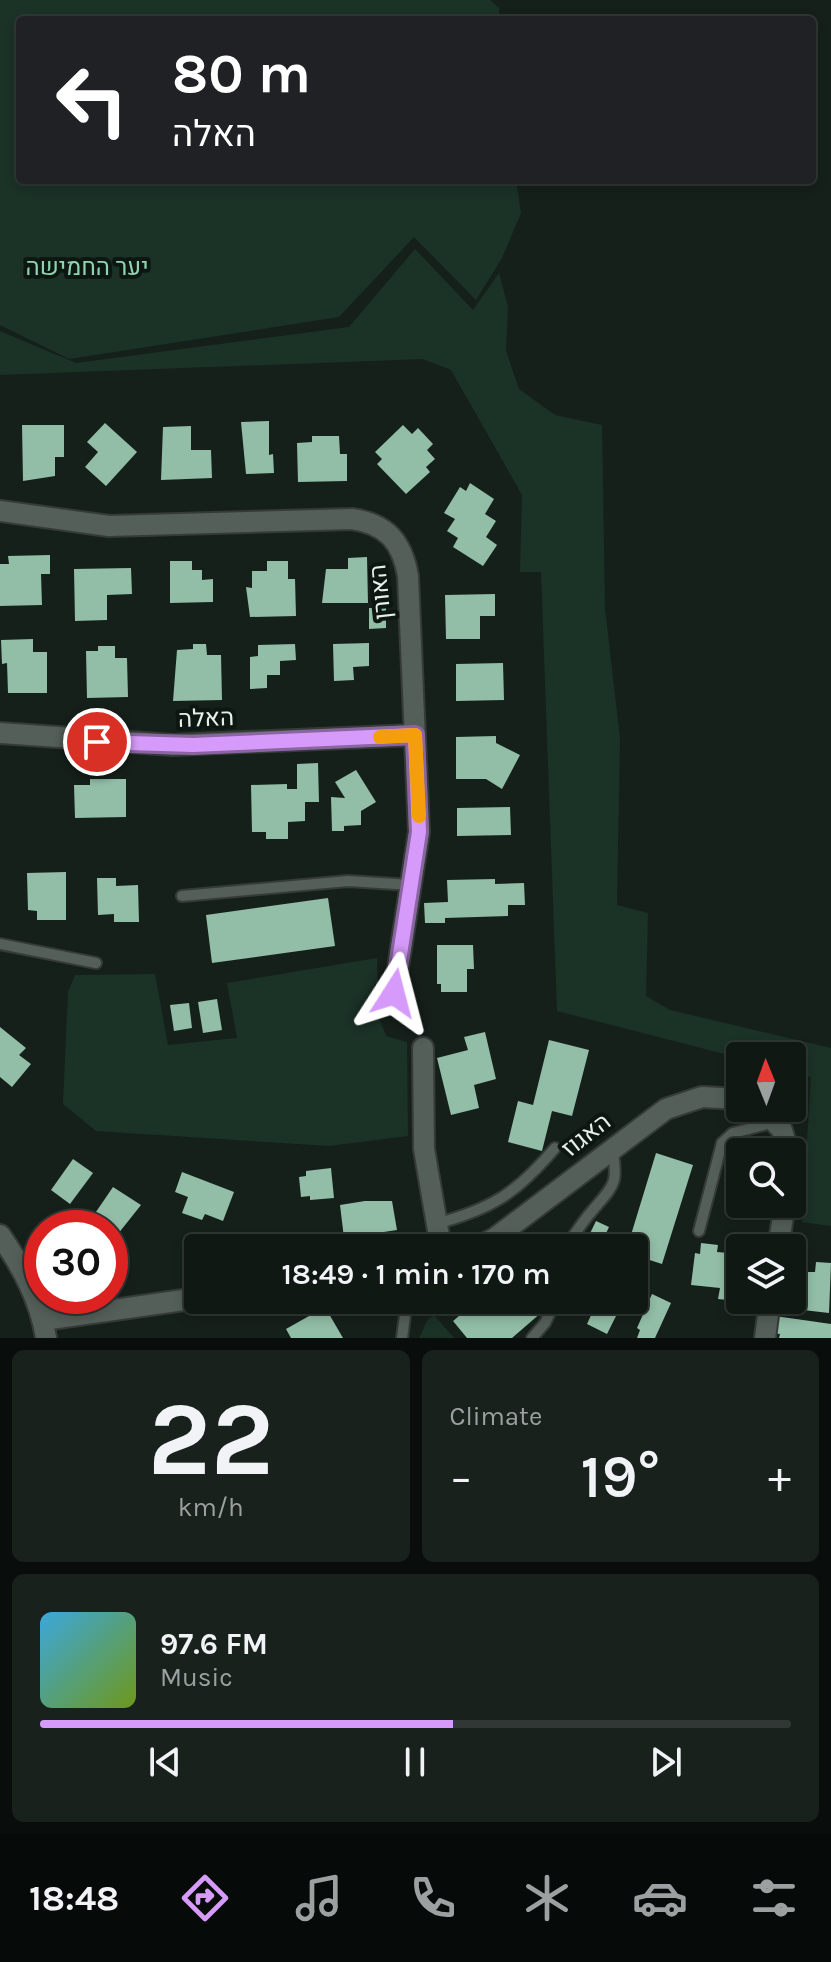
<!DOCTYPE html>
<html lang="en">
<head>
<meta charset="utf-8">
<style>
  :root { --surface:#101814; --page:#19211d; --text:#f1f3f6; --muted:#9ca0a0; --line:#303734; --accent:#d69bfa }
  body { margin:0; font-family:Karla,Heebo,sans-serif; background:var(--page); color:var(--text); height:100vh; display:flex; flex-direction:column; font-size:30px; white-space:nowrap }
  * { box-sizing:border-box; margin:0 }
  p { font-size:26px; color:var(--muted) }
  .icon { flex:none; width:44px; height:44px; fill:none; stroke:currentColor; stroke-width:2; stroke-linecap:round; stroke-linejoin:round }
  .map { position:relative; height:1338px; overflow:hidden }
  .panel { display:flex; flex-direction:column; gap:12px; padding:12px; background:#090d0b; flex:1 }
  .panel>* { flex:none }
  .top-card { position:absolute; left:16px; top:16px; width:800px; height:168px; border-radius:8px; box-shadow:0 4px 12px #0003,0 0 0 2px var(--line); background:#202124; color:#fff; overflow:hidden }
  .needle { width:52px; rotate:359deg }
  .tools { position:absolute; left:726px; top:1042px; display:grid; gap:16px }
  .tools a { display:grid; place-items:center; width:80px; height:80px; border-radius:8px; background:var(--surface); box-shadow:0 4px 12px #0003,0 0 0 2px var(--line); font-size:40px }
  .speed { position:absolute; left:24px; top:1210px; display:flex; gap:16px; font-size:40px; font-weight:700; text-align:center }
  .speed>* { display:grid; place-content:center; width:104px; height:104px; border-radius:50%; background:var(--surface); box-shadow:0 4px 12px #0003,0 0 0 2px var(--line); line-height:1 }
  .speed .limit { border:12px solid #d22; background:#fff; color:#111 }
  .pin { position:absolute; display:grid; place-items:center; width:68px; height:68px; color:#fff; margin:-34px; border:4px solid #fff; border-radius:50%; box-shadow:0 2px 8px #0007 }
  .me { position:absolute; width:88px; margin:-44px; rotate:9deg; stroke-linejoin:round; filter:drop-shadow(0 0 6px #0008) }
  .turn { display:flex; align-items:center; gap:28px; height:168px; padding:0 24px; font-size:36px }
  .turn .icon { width:104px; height:104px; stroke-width:2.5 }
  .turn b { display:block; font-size:56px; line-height:68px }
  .big { font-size:60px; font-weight:600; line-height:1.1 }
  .panel .widget { flex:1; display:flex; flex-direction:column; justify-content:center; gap:12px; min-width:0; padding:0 28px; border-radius:12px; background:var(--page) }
  .panel .dial { align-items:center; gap:0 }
  .dial b { font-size:104px; line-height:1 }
  .song { display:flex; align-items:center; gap:24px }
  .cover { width:96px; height:96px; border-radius:12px; background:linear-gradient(135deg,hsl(200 70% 55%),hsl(80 70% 35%)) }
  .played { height:8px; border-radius:4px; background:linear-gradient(90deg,var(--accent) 55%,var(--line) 55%) }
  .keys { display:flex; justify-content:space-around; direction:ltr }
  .heat { display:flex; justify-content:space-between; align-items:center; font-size:44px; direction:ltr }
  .panel .tiles { flex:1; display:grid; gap:12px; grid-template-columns:1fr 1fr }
  .widget:last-child { grid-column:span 2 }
  .trip { position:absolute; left:184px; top:1234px; width:464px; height:80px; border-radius:8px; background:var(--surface); box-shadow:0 4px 12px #0003,0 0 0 2px var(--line); font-weight:600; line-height:80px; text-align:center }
  .menu { display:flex; height:128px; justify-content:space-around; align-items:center; background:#060a08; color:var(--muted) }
  .menu .icon { width:56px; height:56px }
  .menu .selected { color:var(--accent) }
  .menu b { font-size:36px; color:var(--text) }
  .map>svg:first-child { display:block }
  .green { fill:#1b3227 }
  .building { fill:#92bda7 }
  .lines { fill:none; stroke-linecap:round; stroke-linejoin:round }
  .lane-casing { stroke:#353b38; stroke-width:14 }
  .street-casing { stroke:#353b38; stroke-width:24 }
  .lane { stroke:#545f59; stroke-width:10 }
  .street { stroke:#545f59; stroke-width:20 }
  .route-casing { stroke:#8b65a2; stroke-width:20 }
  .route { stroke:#d69bfa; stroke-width:14 }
  .slow { stroke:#f59e0b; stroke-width:14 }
  .labels { text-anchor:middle; stroke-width:8; stroke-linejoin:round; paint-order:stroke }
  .park-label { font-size:24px; fill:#8fd3b1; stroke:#0d1712 }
  .street-label { font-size:24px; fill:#e8eeea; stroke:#0d1712 }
</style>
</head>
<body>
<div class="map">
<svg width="831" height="1338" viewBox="0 0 831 1338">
  <rect width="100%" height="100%" fill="#16201b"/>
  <!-- green -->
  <g class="green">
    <polygon points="0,0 490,0 499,8 499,20 20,20 20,180 516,180 521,213 502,258 476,300 414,237 339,317 69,359 0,325"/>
    <polygon points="415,249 473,310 499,273 508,307 506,351 519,389 555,415 602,425 605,608 620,739 617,905 648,913 646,996 670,1010 831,1048 831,1226 802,1222 811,1077 792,1072 792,1056 740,1058 557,1011 541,572 520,572 522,495 451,370 423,359 0,375 0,331 76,363 349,327"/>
    <polygon points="377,958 379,1018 386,1036 407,1042 408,1136 329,1146 96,1131 63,1104 68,992 75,975 155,974 168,1045 237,1038 227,983"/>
    <polygon points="434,1315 454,1338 419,1338 427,1321"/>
  </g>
  <!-- building -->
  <g class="building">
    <polygon points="269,421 269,455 273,454 274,473 246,474 241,422"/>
    <polygon points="105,423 137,452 106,486 85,467 98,452 87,442"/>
    <polygon points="22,425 64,425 64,457 55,457 55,476 23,481"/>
    <polygon points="403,425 412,434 418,428 433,444 427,450 435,459 426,467 430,472 406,494 377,464 382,459 375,452"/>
    <polygon points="191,426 191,450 211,450 212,478 161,480 163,427"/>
    <polygon points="312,436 339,436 340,454 347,454 347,481 298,482 297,443 312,442"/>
    <polygon points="470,483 494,499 485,514 496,521 486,537 497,545 483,566 453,547 458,538 447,531 455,519 444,513 460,487 466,491"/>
    <polygon points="50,555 50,574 41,574 42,605 0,606 0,564 9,564 8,556"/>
    <polygon points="367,557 368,603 322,603 326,569 348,569 348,558"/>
    <polygon points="170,561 192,561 192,570 202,570 202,580 213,579 213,602 170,603"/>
    <polygon points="267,561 288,561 288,579 295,579 296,616 250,617 246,587 252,588 252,571 267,571"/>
    <polygon points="131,568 132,594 107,595 107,620 75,621 74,569"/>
    <polygon points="495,594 495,616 480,616 480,639 446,639 445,595"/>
    <polygon points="369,608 386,608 386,628 369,629"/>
    <polygon points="33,639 33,652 47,652 47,693 8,693 7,663 2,664 1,640"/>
    <polygon points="369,643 369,666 353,667 354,680 334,681 333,644"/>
    <polygon points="193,644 206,644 207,655 221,655 222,700 173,701 177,650 193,649"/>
    <polygon points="295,644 296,660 280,661 280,675 267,675 267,688 250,689 250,657 258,656 258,645"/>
    <polygon points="98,646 115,646 115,658 127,658 128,697 87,698 86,651 98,651"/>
    <polygon points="503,663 504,700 456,701 456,664"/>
    <polygon points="496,736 496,743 520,755 502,789 486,779 456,779 456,737"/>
    <polygon points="318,763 319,802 305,802 305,821 288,822 288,839 266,839 266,832 252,832 251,785 287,784 287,789 297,789 297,764"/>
    <polygon points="356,770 376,802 361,811 361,825 344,826 344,831 332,831 331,797 345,798 335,782"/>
    <polygon points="90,779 126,779 126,817 75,818 74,785 90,785"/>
    <polygon points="510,807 511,835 457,836 457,808"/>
    <polygon points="66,872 66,920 37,920 37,911 28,910 27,873"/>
    <polygon points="97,878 116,878 116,886 138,885 139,922 114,922 114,914 98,915"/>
    <polygon points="495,879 495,884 524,883 525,905 508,905 508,916 445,918 445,923 425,923 424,903 448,902 447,880"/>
    <polygon points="328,898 335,946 212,963 206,915"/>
    <polygon points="437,945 473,945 474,969 467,969 467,992 441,992 441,984 437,984"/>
    <polygon points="217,999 222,1030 203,1033 198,1002"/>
    <polygon points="189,1003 192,1028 174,1031 170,1005"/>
    <polygon points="0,1027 26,1048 19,1055 31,1064 12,1087 0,1077"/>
    <polygon points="485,1032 496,1079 474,1085 479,1108 451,1115 437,1058 468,1050 464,1037"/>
    <polygon points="549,1040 589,1050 572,1116 552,1111 542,1151 508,1142 518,1101 533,1105"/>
    <polygon points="656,1153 693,1165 662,1264 634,1255 634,1248 627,1248"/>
    <polygon points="73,1159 93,1173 70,1204 51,1190"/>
    <polygon points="331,1168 334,1198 310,1200 310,1196 301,1197 299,1177 306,1176 306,1171"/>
    <polygon points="182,1172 234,1192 223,1221 205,1214 202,1220 182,1213 188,1197 175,1192"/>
    <polygon points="113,1187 141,1205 110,1244 110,1228 85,1228"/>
    <polygon points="365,1201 392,1201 397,1230 344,1238 340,1205"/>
    <polygon points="596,1221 609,1227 599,1248 583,1248"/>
    <polygon points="701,1243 718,1245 717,1252 729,1253 730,1244 747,1246 740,1248 737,1301 718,1299 720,1288 691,1285 695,1253 700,1254"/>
    <polygon points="816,1262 831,1263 829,1313 803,1310 804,1299 798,1298 800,1272 815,1272"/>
    <polygon points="652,1294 671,1303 655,1338 637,1338 640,1330 637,1328"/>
    <polygon points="478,1300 538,1300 535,1303 542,1312 512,1338 467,1338 453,1321"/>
    <polygon points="598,1300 630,1300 625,1311 620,1308 607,1334 587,1324"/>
    <polygon points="325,1307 343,1338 291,1338 286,1329"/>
    <polygon points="775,1316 831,1324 831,1338 779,1338 780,1334 773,1333"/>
  </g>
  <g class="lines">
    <!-- lane casing -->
    <g class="lane-casing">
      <g id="lane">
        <polyline points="182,896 348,881 411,885"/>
        <polyline points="0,944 96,963"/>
        <path d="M435,1224C492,1209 517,1193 555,1148"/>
        <polyline points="699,1231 722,1143 733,1133 775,1122"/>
        <path d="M565,1248C574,1236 582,1222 592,1211C614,1185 619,1184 612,1148"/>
        <polyline points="402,1338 407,1300"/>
        <polyline points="532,1338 545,1323 556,1300"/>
      </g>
    </g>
    <!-- street casing -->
    <g class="street-casing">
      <g id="street">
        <path d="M0,511L109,526L352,519C387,524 402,542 408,576L419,832L394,993"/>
        <polyline points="0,733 173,745 415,735"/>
        <polyline points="423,1048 424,1149 441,1248"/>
        <polyline points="762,1108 782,1130 788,1152"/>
        <path d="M0,1235C22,1267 40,1299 46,1338"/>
        <polyline points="476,1248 495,1238 666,1109 702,1097 740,1099"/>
        <polyline points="778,1248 785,1204"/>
        <polyline points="43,1320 198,1298"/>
        <polyline points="765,1338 770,1300"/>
      </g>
    </g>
    <!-- lane -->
    <use href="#lane" class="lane"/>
    <!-- street -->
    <use href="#street" class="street"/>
  </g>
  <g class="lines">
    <!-- route casing -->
    <g class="route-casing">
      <polyline id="route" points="97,742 193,745 415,735 419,832 394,993"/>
    </g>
    <!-- route -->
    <use href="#route" class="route"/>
    <!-- slow -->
    <polyline class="slow" points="380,737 415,735 419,816"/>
  </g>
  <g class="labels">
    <!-- park labels -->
    <g class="park-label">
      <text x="87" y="275">יער החמישה</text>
    </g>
    <!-- street labels -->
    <g class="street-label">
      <text transform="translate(380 592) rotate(-96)" y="8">האורן</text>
      <text transform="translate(206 718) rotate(-2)" y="8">האלה</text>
      <text transform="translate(586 1135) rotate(-38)" y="8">האגוז</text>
    </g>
  </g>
</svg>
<div class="tools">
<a><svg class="needle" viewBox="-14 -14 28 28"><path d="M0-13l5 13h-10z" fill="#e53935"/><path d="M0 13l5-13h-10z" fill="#9ca0a0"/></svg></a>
<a><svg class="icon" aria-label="search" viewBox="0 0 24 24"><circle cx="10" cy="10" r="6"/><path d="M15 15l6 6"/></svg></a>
<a><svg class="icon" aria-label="layers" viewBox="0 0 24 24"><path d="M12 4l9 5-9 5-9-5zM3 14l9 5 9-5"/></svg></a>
</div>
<div class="speed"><div class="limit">30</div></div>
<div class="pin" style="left:97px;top:742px;background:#d93025"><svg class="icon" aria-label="arrive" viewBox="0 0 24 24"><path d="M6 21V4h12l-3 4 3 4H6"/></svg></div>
<svg class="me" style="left:394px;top:993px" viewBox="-20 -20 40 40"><path d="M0-17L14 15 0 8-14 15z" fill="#d69bfa" stroke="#fff" stroke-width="4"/></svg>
<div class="trip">18:49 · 1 min · 170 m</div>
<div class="top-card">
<div class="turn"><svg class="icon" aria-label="left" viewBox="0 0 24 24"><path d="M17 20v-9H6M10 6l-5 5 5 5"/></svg><div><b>80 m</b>האלה</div></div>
</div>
</div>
<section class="panel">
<div class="tiles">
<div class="widget dial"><b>22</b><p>km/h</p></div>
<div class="widget"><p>Climate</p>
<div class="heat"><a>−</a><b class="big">19°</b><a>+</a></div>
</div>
<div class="widget">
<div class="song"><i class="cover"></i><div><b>97.6 FM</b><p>Music</p></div></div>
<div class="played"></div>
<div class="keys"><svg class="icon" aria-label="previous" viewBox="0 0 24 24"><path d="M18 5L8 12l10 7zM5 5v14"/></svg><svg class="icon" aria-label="pause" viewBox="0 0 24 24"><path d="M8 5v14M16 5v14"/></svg><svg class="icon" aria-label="next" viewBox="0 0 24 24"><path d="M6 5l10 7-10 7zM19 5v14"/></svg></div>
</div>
</div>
</section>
<nav class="menu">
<b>18:48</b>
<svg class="icon selected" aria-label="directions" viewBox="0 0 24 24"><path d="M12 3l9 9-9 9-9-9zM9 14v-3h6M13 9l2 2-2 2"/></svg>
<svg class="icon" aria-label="music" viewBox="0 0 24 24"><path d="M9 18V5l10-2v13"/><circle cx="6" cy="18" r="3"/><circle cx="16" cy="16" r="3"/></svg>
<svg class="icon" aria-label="phone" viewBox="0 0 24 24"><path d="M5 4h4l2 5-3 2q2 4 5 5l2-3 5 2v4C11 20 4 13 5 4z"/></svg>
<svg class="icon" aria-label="climate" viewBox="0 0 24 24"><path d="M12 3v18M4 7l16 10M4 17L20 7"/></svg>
<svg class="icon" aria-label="car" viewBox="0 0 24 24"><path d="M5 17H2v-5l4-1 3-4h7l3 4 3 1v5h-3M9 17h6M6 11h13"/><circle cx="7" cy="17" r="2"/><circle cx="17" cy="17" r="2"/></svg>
<svg class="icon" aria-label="filters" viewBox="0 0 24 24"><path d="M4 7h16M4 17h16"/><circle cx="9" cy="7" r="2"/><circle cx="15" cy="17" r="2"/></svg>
</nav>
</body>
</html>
